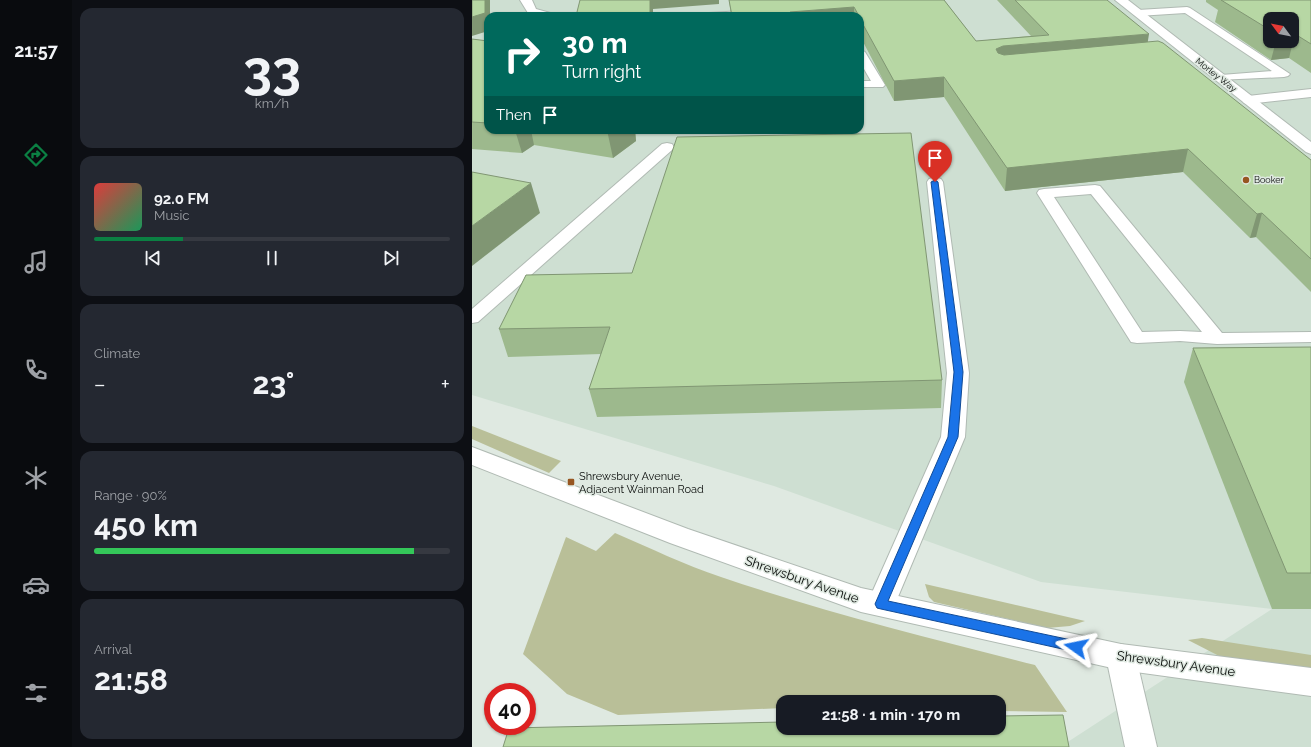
<!DOCTYPE html>
<html lang="en">
<head>
<meta charset="utf-8">
<style>
  :root { --surface:#171b24; --page:#242831; --text:#f1f3f6; --muted:#9ea1a6; --line:#363941; --accent:#0b8043 }
  body { margin:0; font-family:Raleway,sans-serif; background:var(--page); color:var(--text); height:100vh; display:flex; flex-direction:column; font-size:15px; white-space:nowrap }
  * { box-sizing:border-box; margin:0 }
  p { font-size:13px; color:var(--muted) }
  .icon { flex:none; width:22px; height:22px; fill:none; stroke:currentColor; stroke-width:2; stroke-linecap:round; stroke-linejoin:round }
  .map { position:relative; flex:1; overflow:hidden }
  .side { display:flex; flex-direction:column; gap:8px; padding:8px; background:#0d0f14; width:400px }
  .side>* { flex:none }
  .hud { position:absolute; left:12px; top:12px; width:380px; height:122px; border-radius:12px; box-shadow:0 1px 3px #0004; background:#00695c; color:#fff; overflow:hidden }
  .needle { width:26px; rotate:302deg }
  .tools { position:absolute; left:791px; top:12px; display:grid; gap:8px }
  .tools a { display:grid; place-items:center; width:36px; height:36px; border-radius:8px; background:var(--surface); box-shadow:0 1px 3px #0004; font-size:20px }
  .speed { position:absolute; left:12px; top:683px; display:flex; gap:8px; font-size:20px; font-weight:700; text-align:center }
  .speed>* { display:grid; place-content:center; width:52px; height:52px; border-radius:50%; background:var(--surface); box-shadow:0 1px 3px #0004; line-height:1 }
  .speed .limit { border:6px solid #d22; background:#fff; color:#111 }
  .pin { position:absolute; display:grid; place-items:center; width:34px; height:34px; color:#fff; margin:-41px -17px; border-radius:50% 50% 50% 0; rotate:-45deg; box-shadow:0 0 4px #0007 }
  .pin .icon { rotate:45deg }
  .me { position:absolute; width:44px; margin:-22px; rotate:282deg; stroke-linejoin:round; filter:drop-shadow(0 0 3px #0008) }
  .turn { display:flex; align-items:center; gap:14px; height:84px; padding:0 12px; font-size:18px }
  .turn .icon { width:52px; height:52px; stroke-width:2.5 }
  .turn b { display:block; font-size:28px; line-height:34px }
  .then { display:flex; align-items:center; height:38px; padding:0 12px; background:#0003; gap:8px; font-size:15px }
  .big { font-size:30px; font-weight:700; line-height:1.1 }
  .side .card { flex:1; display:flex; flex-direction:column; justify-content:center; gap:6px; min-width:0; padding:0 14px; border-radius:12px; background:var(--page) }
  .side .dial { align-items:center; gap:0 }
  .dial b { font-size:52px; line-height:1 }
  .song { display:flex; align-items:center; gap:12px }
  .cover { width:48px; height:48px; border-radius:6px; background:linear-gradient(135deg,hsl(0 70% 55%),hsl(150 70% 35%)) }
  .played { height:4px; border-radius:2px; background:linear-gradient(90deg,var(--accent) 25%,var(--line) 25%) }
  .keys { display:flex; justify-content:space-around; direction:ltr }
  .heat { display:flex; justify-content:space-between; align-items:center; font-size:22px; direction:ltr }
  .charge { height:6px; border-radius:3px; background:linear-gradient(90deg,#34c759 90%,var(--line) 0) }
  .trip { position:absolute; left:304px; top:695px; width:230px; height:40px; border-radius:12px; background:var(--surface); box-shadow:0 1px 3px #0004; font-weight:700; line-height:40px; text-align:center }
  main { display:flex; flex:1; min-height:0 }
  .dock { display:flex; flex-direction:column; width:72px; justify-content:space-around; align-items:center; background:#090b0e; color:var(--muted) }
  .dock .icon { width:28px; height:28px }
  .dock .current { color:var(--accent) }
  .dock b { font-size:18px; color:var(--text) }
  .map>svg:first-child { display:block }
  .built { fill:#cedfd2; fill-rule:evenodd }
  .green { fill:#b9bf98 }
  .lines { fill:none; stroke-linecap:round; stroke-linejoin:round }
  .service-casing { stroke:#b0bab3; stroke-width:2 }
  .minor-casing { stroke:#b0bab3; stroke-width:2 }
  .tertiary-casing { stroke:#b0bab3; stroke-width:2 }
  .service { fill:#fff; fill-rule:evenodd }
  .minor { fill:#fff; fill-rule:evenodd }
  .tertiary { fill:#fff; fill-rule:evenodd }
  .wall { fill:#9db98d; fill-rule:evenodd }
  .shaded-wall { fill:#809673 }
  .building { fill:#b7d7a4; stroke:#809673 }
  .route { fill:#1a73e8; stroke:#114b97 }
  .poi-dot { fill:#975621; stroke:#dfe9e1; stroke-width:1.5 }
  .labels { text-anchor:middle; stroke-width:3; stroke-linejoin:round; paint-order:stroke }
  .far-street-label { font-size:9px; fill:#0a0d0b; stroke:#dfe9e1 }
  .far-poi-label { font-size:9px; fill:#0a0d0b; stroke:#dfe9e1; text-anchor:start }
  .poi-label { font-size:11px; fill:#0a0d0b; stroke:#dfe9e1; text-anchor:start }
  .near-street-label { font-size:13px; fill:#0a0d0b; stroke:#dfe9e1 }
</style>
</head>
<body>
<main>
<nav class="dock">
<b>21:57</b>
<svg class="icon current" aria-label="directions" viewBox="0 0 24 24"><path d="M12 3l9 9-9 9-9-9zM9 14v-3h6M13 9l2 2-2 2"/></svg>
<svg class="icon" aria-label="music" viewBox="0 0 24 24"><path d="M9 18V5l10-2v13"/><circle cx="6" cy="18" r="3"/><circle cx="16" cy="16" r="3"/></svg>
<svg class="icon" aria-label="phone" viewBox="0 0 24 24"><path d="M5 4h4l2 5-3 2q2 4 5 5l2-3 5 2v4C11 20 4 13 5 4z"/></svg>
<svg class="icon" aria-label="climate" viewBox="0 0 24 24"><path d="M12 3v18M4 7l16 10M4 17L20 7"/></svg>
<svg class="icon" aria-label="car" viewBox="0 0 24 24"><path d="M5 17H2v-5l4-1 3-4h7l3 4 3 1v5h-3M9 17h6M6 11h13"/><circle cx="7" cy="17" r="2"/><circle cx="17" cy="17" r="2"/></svg>
<svg class="icon" aria-label="filters" viewBox="0 0 24 24"><path d="M4 7h16M4 17h16"/><circle cx="9" cy="7" r="2"/><circle cx="15" cy="17" r="2"/></svg>
</nav>
<section class="side">
<div class="card dial"><b>33</b><p>km/h</p></div>
<div class="card">
<div class="song"><i class="cover"></i><div><b>92.0 FM</b><p>Music</p></div></div>
<div class="played"></div>
<div class="keys"><svg class="icon" aria-label="previous" viewBox="0 0 24 24"><path d="M18 5L8 12l10 7zM5 5v14"/></svg><svg class="icon" aria-label="pause" viewBox="0 0 24 24"><path d="M8 5v14M16 5v14"/></svg><svg class="icon" aria-label="next" viewBox="0 0 24 24"><path d="M6 5l10 7-10 7zM19 5v14"/></svg></div>
</div>
<div class="card"><p>Climate</p>
<div class="heat"><a>−</a><b class="big">23°</b><a>+</a></div>
</div>
<div class="card"><p>Range · 90%</p><b class="big">450 km</b><div class="charge"></div></div>
<div class="card"><p>Arrival</p><b class="big">21:58</b></div>
</section>
<div class="map">
<svg width="839" height="747" viewBox="0 0 839 747">
  <rect width="100%" height="100%" fill="#dfe9e1"/>
  <!-- built -->
  <path class="built" d="M0,0H839V747H588L800,609L569,582L302,486L0,395V79L16,130H388V16H16V60L0,68ZM798,19H820V41H798Z"/>
  <!-- green -->
  <g class="green">
    <polygon points="0,426 89,461 77,473 0,439"/>
    <path d="M143,533C178,548 213,565 249,577C352,612 457,638 563,665L595,712L527,711V702H311V708L146,715L95,694L51,654L94,537L124,551Z"/>
    <polygon points="453,584 613,621 598,626 575,628 462,602 457,597"/>
    <polygon points="730,638 839,655 839,668 751,658 716,640"/>
  </g>
  <g class="lines">
    <!-- service casing -->
    <g class="service-casing">
      <g id="service">
        <polygon points="715,7 718,8 818,74 816,76 812,77 745,80 743,78 745,76 749,75 800,71 713,13 666,16 661,13 666,10"/>
        <polygon points="388,49 393,52 413,85 411,87 388,87 388,81 399,81 388,62"/>
        <polygon points="839,89 839,97 776,104 772,103 770,100 772,97 776,96"/>
        <polygon points="195,143 200,144 202,147 200,150 6,322 0,323 0,309 190,144"/>
        <path d="M623,185L628,186L750,333L839,332V342L745,344L708,341L665,343L659,342L565,193L567,190L572,189ZM619,194L730,332L708,331L670,332L582,197Z"/>
      </g>
    </g>
    <!-- minor casing -->
    <g class="minor-casing">
      <g id="minor">
        <polygon points="48,0 60,0 64,9 82,14 84,16 65,16 56,13"/>
        <polygon points="288,10 292,11 294,13 292,15 231,16 233,14 237,13"/>
        <polygon points="463,177 469,179 471,182 497,373 493,437 423,604 419,612 409,616 399,612 395,604 469,437 475,373 455,182 457,179"/>
        <polygon points="649,644 660,648 664,657 685,747 653,747 634,657 638,648"/>
      </g>
    </g>
    <!-- tertiary casing -->
    <g class="tertiary-casing">
      <g id="tertiary">
        <polygon points="643,0 656,0 839,142 839,154 834,152"/>
        <polygon points="0,447 216,529 389,588 649,644 839,668 839,696 649,670 389,612 198,543 0,465"/>
      </g>
    </g>
    <!-- service -->
    <use href="#service" class="service"/>
    <!-- minor -->
    <use href="#minor" class="minor"/>
    <!-- tertiary -->
    <use href="#tertiary" class="tertiary"/>
  </g>
  <!-- wall -->
  <g class="wall">
    <polygon points="257,0 472,0 504,41 559,36 525,0 635,0 676,42 839,160 839,292 784,237 778,238 711,172 533,191 472,97 422,101 388,36 388,16 259,16"/>
    <path d="M734,0H839V73L817,58L799,60L743,22L746,10L734,2ZM798,19L820,41H798Z"/>
    <polygon points="0,39 16,41 16,130 163,130 164,141 141,158 62,145 50,153 0,149"/>
    <polygon points="54,275 470,380 469,408 125,417 117,389 129,354 36,357 27,329"/>
    <polygon points="839,347 839,609 800,609 712,382 721,348"/>
  </g>
  <!-- shaded-wall -->
  <g class="shaded-wall">
    <polygon points="13,0 18,0 18,16 16,16 16,31 0,36 0,17"/>
    <polygon points="178,0 247,0 247,4 181,9 181,16 178,16"/>
    <polygon points="382,7 382,16 319,16 318,12"/>
    <polygon points="677,34 674,53 530,66 524,49 531,46"/>
    <polygon points="820,34 823,34 817,58 799,60 804,41 820,41"/>
    <polygon points="472,77 472,97 422,101 422,81"/>
    <polygon points="43,130 59,130 62,145 50,153"/>
    <polygon points="135,130 163,130 164,141 141,158"/>
    <polygon points="716,149 711,172 533,191 535,168"/>
    <polygon points="59,183 68,213 0,266 0,226"/>
    <polygon points="790,213 784,237 778,238 785,214"/>
  </g>
  <!-- building -->
  <g class="building">
    <polygon points="0,0 13,0 13,13 0,17"/>
    <polygon points="108,0 178,0 178,16 104,16"/>
    <polygon points="257,0 472,0 504,41 577,35 543,0 635,0 677,34 531,46 524,49 526,53 532,55 686,41 691,43 839,160 839,259 790,213 785,214 716,149 535,168 472,77 422,81 388,19 388,16 387,16 382,7 318,12 320,16 260,16"/>
    <polygon points="749,0 839,0 839,44 823,34 820,34 820,19 798,19 798,30"/>
    <polygon points="0,39 16,41 16,123 0,122"/>
    <polygon points="439,133 470,380 117,389 138,327 27,329 54,275 160,273 205,137"/>
    <polygon points="0,172 59,183 0,226"/>
    <polygon points="839,347 839,573 815,573 721,348"/>
    <polygon points="591,715 597,747 31,747 37,728 311,722 311,728 527,728 527,716"/>
  </g>
  <!-- route -->
  <polygon class="route" points="463,180 466,182 491,372 486,437 416,601 604,641 608,643 610,647 608,651 604,652 409,609 405,608 403,604 476,437 482,372 459,182"/>
  <!-- markers -->
  <g class="poi-dot">
    <circle cx="774" cy="180" r="4"/>
    <rect x="95" y="478" width="8" height="8" rx="2"/>
  </g>
  <g class="labels">
    <!-- far-street labels -->
    <g class="far-street-label">
      <text transform="translate(744 75) rotate(38)" y="3">Morley Way</text>
    </g>
    <!-- far-poi labels -->
    <g class="far-poi-label">
      <text x="782" y="183">Booker</text>
    </g>
    <!-- poi labels -->
    <g class="poi-label">
      <text x="107" y="480">Shrewsbury Avenue,<tspan x="107" dy="13">Adjacent Wainman Road</tspan></text>
    </g>
    <!-- near-street labels -->
    <g class="near-street-label">
      <text transform="translate(330 579) rotate(19)" y="5">Shrewsbury Avenue</text>
      <text transform="translate(704 663) rotate(8)" y="5">Shrewsbury Avenue</text>
    </g>
  </g>
</svg>
<div class="tools">
<a><svg class="needle" viewBox="-14 -14 28 28"><path d="M0-13l5 13h-10z" fill="#e53935"/><path d="M0 13l5-13h-10z" fill="#9ea1a6"/></svg></a>
</div>
<div class="speed"><div class="limit">40</div></div>
<div class="pin" style="left:463px;top:182px;background:#d93025"><svg class="icon" aria-label="arrive" viewBox="0 0 24 24"><path d="M6 21V4h12l-3 4 3 4H6"/></svg></div>
<svg class="me" style="left:604px;top:647px" viewBox="-20 -20 40 40"><path d="M0-17L14 15 0 8-14 15z" fill="#1a73e8" stroke="#fff" stroke-width="4"/></svg>
<div class="trip">21:58 · 1 min · 170 m</div>
<div class="hud">
<div class="turn"><svg class="icon" aria-label="right" viewBox="0 0 24 24"><path d="M7 20v-9h11M14 6l5 5-5 5"/></svg><div><b>30 m</b>Turn right</div></div>
<div class="then">Then<svg class="icon" aria-label="arrive" viewBox="0 0 24 24"><path d="M6 21V4h12l-3 4 3 4H6"/></svg></div>
</div>
</div>
</main>
</body>
</html>
